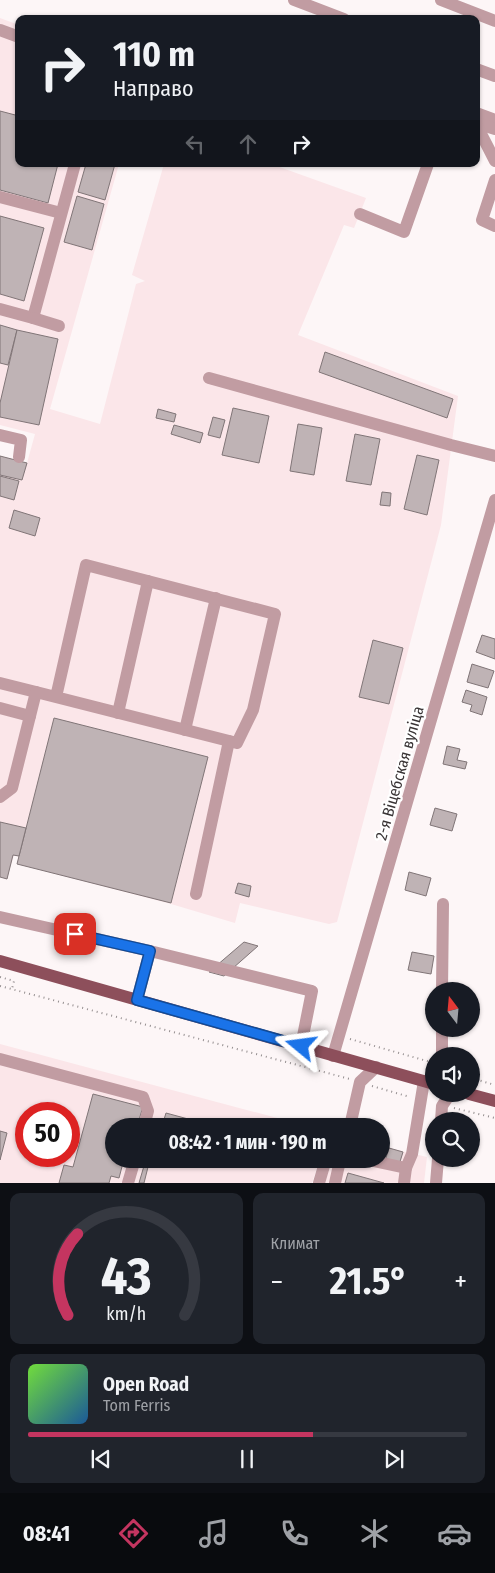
<!DOCTYPE html>
<html lang="ru">
<head>
<meta charset="utf-8">
<style>
  :root { --surface:#171b24; --page:#20242c; --text:#f1f3f6; --muted:#9ea1a6; --line:#363941; --accent:#c43560 }
  body { margin:0; font-family:"Fira Sans Condensed",sans-serif; background:var(--page); color:var(--text); height:100vh; display:flex; flex-direction:column; font-size:19px; white-space:nowrap }
  * { box-sizing:border-box; margin:0 }
  p { font-size:16px; color:var(--muted) }
  .icon { flex:none; width:28px; height:28px; fill:none; stroke:currentColor; stroke-width:2; stroke-linecap:round; stroke-linejoin:round }
  .map { position:relative; height:1183px; overflow:hidden }
  .side { display:flex; flex-direction:column; gap:10px; padding:10px; background:#0d0f14; flex:1 }
  .side>* { flex:none }
  .top-card { position:absolute; left:15px; top:15px; width:465px; height:152px; border-radius:10px; box-shadow:0 1px 4px #0004; background:#171b24; color:var(--text); overflow:hidden }
  .needle { width:32px; rotate:344deg }
  .fabs { position:absolute; left:425px; top:982px; display:grid; gap:10px }
  .fabs a { display:grid; place-items:center; width:55px; height:55px; border-radius:50%; background:var(--surface); box-shadow:0 1px 4px #0004; font-size:25px }
  .speed { position:absolute; left:15px; top:1102px; display:flex; gap:10px; font-size:25px; font-weight:700; text-align:center }
  .speed>* { display:grid; place-content:center; width:65px; height:65px; border-radius:50%; background:var(--surface); box-shadow:0 1px 4px #0004; line-height:1 }
  .speed .limit { border:8px solid #d22; background:#fff; color:#111 }
  .pin { position:absolute; display:grid; place-items:center; width:42px; height:42px; color:#fff; margin:-21px; border-radius:10px; box-shadow:0 2px 8px #0006 }
  .me { position:absolute; width:55px; margin:-28px; rotate:286deg; stroke-linejoin:round; filter:drop-shadow(0 0 4px #0008) }
  .turn { display:flex; align-items:center; gap:18px; height:105px; padding:0 15px; font-size:22px }
  .turn .icon { width:65px; height:65px; stroke-width:2.5 }
  .turn b { display:block; font-size:35px; line-height:42px }
  .lanes { display:flex; align-items:center; height:48px; padding:0 15px; background:#0003; justify-content:center; gap:25px; direction:ltr }
  .lanes .off { opacity:.35 }
  .big { font-size:38px; font-weight:700; line-height:1.1 }
  .side .card { flex:1; display:flex; flex-direction:column; justify-content:center; gap:8px; min-width:0; padding:0 18px; border-radius:10px; background:var(--page) }
  .side .dial { align-items:center; gap:0 }
  .dial svg { height:130px; overflow:visible; fill:none; stroke:var(--line); stroke-width:7; stroke-linecap:round; text-anchor:middle }
  .dial text { fill:var(--text); stroke:none }
  .song { display:flex; align-items:center; gap:15px }
  .cover { width:60px; height:60px; border-radius:8px; background:linear-gradient(135deg,hsl(100 70% 55%),hsl(210 70% 35%)) }
  .played { height:5px; border-radius:2px; background:linear-gradient(90deg,var(--accent) 65%,var(--line) 65%) }
  .keys { display:flex; justify-content:space-around; direction:ltr }
  .heat { display:flex; justify-content:space-between; align-items:center; font-size:28px; direction:ltr }
  .side .tiles { flex:1; display:grid; gap:10px; grid-template-columns:1fr 1fr }
  .card:last-child { grid-column:span 2 }
  .trip { position:absolute; left:105px; top:1118px; width:285px; height:50px; border-radius:25px; background:var(--surface); box-shadow:0 1px 4px #0004; font-weight:700; line-height:50px; text-align:center }
  .menu { display:flex; height:80px; justify-content:space-around; align-items:center; background:#090b0e; color:var(--muted) }
  .menu .icon { width:35px; height:35px }
  .menu .active { color:var(--accent) }
  .menu b { font-size:22px; color:var(--text) }
  .map>svg:first-child { display:block }
  .built { fill:#fbe6e9; fill-rule:evenodd }
  .building { fill:#bfb3b5; stroke:#807577 }
  .lines { fill:none; stroke-linecap:round; stroke-linejoin:round }
  .path { stroke:#948e8f; stroke-width:2; stroke-dasharray:1 4; stroke-linecap:butt }
  .minor { stroke:#c19ca2; stroke-width:12 }
  .major { stroke:#8d4f5b; stroke-width:12 }
  .route-casing { stroke:#114b97; stroke-width:12 }
  .route { stroke:#1a73e8; stroke-width:9 }
  .labels { text-anchor:middle; stroke-width:4.5; stroke-linejoin:round; paint-order:stroke }
  .street-label { font-size:16px; fill:#393435; stroke:#fff }
</style>
</head>
<body>
<div class="map">
<svg width="495" height="1183" viewBox="0 0 495 1183">
  <rect width="100%" height="100%" fill="#fdf6f7"/>
  <!-- built -->
  <g class="built">
    <polygon points="0,18 19,25 19,164 119,164 50,409 100,424 136,284 145,281 132,275 164,164 271,164 366,198 354,228 344,225 298,335 458,396 441,525 337,922 329,924 240,903 235,923 171,904 17,864 19,857 14,855 7,879 0,877 0,456 27,463 35,434 0,425"/>
    <path d="M0,1044L307,1126H114V1159H320L312,1183H0ZM26,1114H69V1156H26Z"/>
    <polygon points="381,1146 427,1157 424,1183 325,1183 330,1167 338,1159 381,1159"/>
  </g>
  <!-- building -->
  <g class="building">
    <polygon points="0,111 19,116 19,164 58,164 48,203 0,190"/>
    <polygon points="86,164 115,164 105,200 78,192"/>
    <polygon points="77,196 104,204 92,250 64,242"/>
    <polygon points="0,216 44,228 24,301 0,294"/>
    <polygon points="0,325 17,330 8,365 0,363"/>
    <polygon points="17,330 58,339 39,425 0,417 0,403"/>
    <polygon points="325,352 453,399 447,418 319,372"/>
    <polygon points="233,408 269,416 259,463 222,455"/>
    <polygon points="158,409 176,414 174,422 156,418"/>
    <polygon points="213,417 225,420 220,438 208,435"/>
    <polygon points="298,424 322,428 314,475 290,471"/>
    <polygon points="174,425 203,433 200,443 171,434"/>
    <polygon points="355,434 380,439 371,485 346,481"/>
    <polygon points="417,455 439,460 427,515 404,509"/>
    <polygon points="0,456 27,463 22,480 0,475"/>
    <polygon points="0,476 19,481 14,500 0,496"/>
    <polygon points="382,492 391,493 390,506 380,505"/>
    <polygon points="14,510 40,518 35,536 9,528"/>
    <polygon points="482,635 495,639 495,659 476,652"/>
    <polygon points="373,640 403,648 389,704 359,697"/>
    <polygon points="472,664 494,671 488,688 467,682"/>
    <polygon points="466,690 487,697 482,715 470,711 472,705 462,702"/>
    <polygon points="54,718 208,757 171,903 17,864"/>
    <polygon points="447,746 460,749 457,760 467,762 465,769 443,764"/>
    <polygon points="435,808 457,814 452,831 430,825"/>
    <polygon points="0,822 26,828 19,856 13,855 7,879 0,877"/>
    <polygon points="409,872 431,878 426,896 405,890"/>
    <polygon points="238,883 251,886 249,897 235,893"/>
    <polygon points="244,942 258,946 224,976 209,972"/>
    <polygon points="412,952 434,956 431,974 408,970"/>
    <polygon points="93,1094 143,1107 137,1126 114,1126 114,1159 124,1159 119,1178 111,1176 109,1183 59,1183 64,1165 73,1167"/>
    <polygon points="166,1113 214,1126 162,1126"/>
    <polygon points="0,1131 7,1133 0,1160"/>
    <polygon points="389,1148 403,1152 399,1165 385,1161"/>
    <polygon points="146,1159 150,1159 144,1183 139,1183"/>
    <polygon points="348,1173 384,1183 345,1183"/>
  </g>
  <g class="lines">
    <!-- path -->
    <g class="path">
      <polyline points="0,977 14,981 12,989"/>
      <polyline points="0,986 350,1079"/>
      <polyline points="350,1039 434,1063"/>
      <polyline points="471,1078 495,1085"/>
      <polyline points="372,1086 410,1097"/>
      <polyline points="454,1108 495,1118"/>
    </g>
    <!-- minor -->
    <g class="minor">
      <polyline points="294,0 344,19"/>
      <polyline points="441,0 495,21"/>
      <polyline points="0,30 19,37"/>
      <polyline points="476,69 495,76"/>
      <polyline points="476,113 495,120"/>
      <polyline points="476,123 495,129"/>
      <polyline points="476,124 495,161"/>
      <polyline points="495,180 482,220 495,226"/>
      <polyline points="0,197 61,213"/>
      <polyline points="360,214 404,232 428,164"/>
      <polyline points="0,309 33,318 75,164"/>
      <polyline points="33,318 59,326"/>
      <polyline points="209,378 451,445 495,456"/>
      <polyline points="0,435 21,440 19,457"/>
      <polyline points="0,683 36,692"/>
      <polyline points="0,708 30,716"/>
      <polyline points="118,713 148,581"/>
      <polyline points="185,730 216,598"/>
      <polyline points="0,797 12,788 36,692 237,743 253,710 275,614 86,565 56,697"/>
      <polyline points="196,894 229,741"/>
      <polyline points="0,917 150,951 312,991 301,1046"/>
      <polyline points="442,991 443,904"/>
      <polyline points="137,1000 150,951"/>
      <polyline points="333,1056 495,500"/>
      <polyline points="442,1056 442,1029"/>
      <polyline points="0,1059 143,1097 148,1111 144,1126"/>
      <polyline points="441,1121 442,1106 450,1094"/>
      <polyline points="350,1126 360,1082 376,1067"/>
      <polyline points="364,1159 406,1168"/>
      <polyline points="128,1183 135,1159"/>
      <polyline points="319,1183 326,1159"/>
      <polyline points="335,1183 339,1165 347,1159"/>
      <polyline points="404,1183 406,1168 412,1154 424,1081"/>
      <polyline points="436,1183 438,1159"/>
    </g>
    <!-- major -->
    <g class="major">
      <polyline points="0,961 434,1084"/>
      <polyline points="469,1094 495,1101"/>
    </g>
  </g>
  <g class="lines">
    <!-- route casing -->
    <g class="route-casing">
      <polyline id="route" points="75,934 150,951 137,1000 301,1046"/>
    </g>
    <!-- route -->
    <use href="#route" class="route"/>
  </g>
  <g class="labels">
    <!-- street labels -->
    <g class="street-label">
      <text transform="translate(399 773) rotate(-74)" y="6">2-я Віцебская вуліца</text>
    </g>
  </g>
</svg>
<div class="fabs">
<a><svg class="needle" viewBox="-14 -14 28 28"><path d="M0-13l5 13h-10z" fill="#e53935"/><path d="M0 13l5-13h-10z" fill="#9ea1a6"/></svg></a>
<a><svg class="icon" aria-label="sound" viewBox="0 0 24 24"><path d="M4 9h4l5-4v14l-5-4H4zM17 9q2 3 0 6"/></svg></a>
<a><svg class="icon" aria-label="search" viewBox="0 0 24 24"><circle cx="10" cy="10" r="6"/><path d="M15 15l6 6"/></svg></a>
</div>
<div class="speed"><div class="limit">50</div></div>
<div class="pin" style="left:75px;top:934px;background:#d93025"><svg class="icon" aria-label="arrive" viewBox="0 0 24 24"><path d="M6 21V4h12l-3 4 3 4H6"/></svg></div>
<svg class="me" style="left:301px;top:1046px" viewBox="-20 -20 40 40"><path d="M0-17L14 15 0 8-14 15z" fill="#1a73e8" stroke="#fff" stroke-width="4"/></svg>
<div class="trip">08:42 · 1 мин · 190 m</div>
<div class="top-card">
<div class="turn"><svg class="icon" aria-label="right" viewBox="0 0 24 24"><path d="M7 20v-9h11M14 6l5 5-5 5"/></svg><div><b>110 m</b>Направо</div></div>
<div class="lanes"><svg class="icon off" aria-label="left" viewBox="0 0 24 24"><path d="M17 20v-9H6M10 6l-5 5 5 5"/></svg><svg class="icon off" aria-label="ahead" viewBox="0 0 24 24"><path d="M12 20V5M6 11l6-6 6 6"/></svg><svg class="icon" aria-label="right" viewBox="0 0 24 24"><path d="M7 20v-9h11M14 6l5 5-5 5"/></svg></div>
</div>
</div>
<section class="side">
<div class="tiles">
<div class="card dial"><svg viewBox="0 0 100 80">
<path d="M14 69A42 42 0 1 1 86 69"/>
<path d="M14 69A42 42 0 0 1 20 19" stroke="#c43560"/>
<text x="50" y="56" font-size="32" font-weight="700">43</text>
<text x="50" y="72" font-size="11">km/h</text>
</svg></div>
<div class="card"><p>Климат</p>
<div class="heat"><a>−</a><b class="big">21.5°</b><a>+</a></div>
</div>
<div class="card">
<div class="song"><i class="cover"></i><div><b>Open Road</b><p>Tom Ferris</p></div></div>
<div class="played"></div>
<div class="keys"><svg class="icon" aria-label="previous" viewBox="0 0 24 24"><path d="M18 5L8 12l10 7zM5 5v14"/></svg><svg class="icon" aria-label="pause" viewBox="0 0 24 24"><path d="M8 5v14M16 5v14"/></svg><svg class="icon" aria-label="next" viewBox="0 0 24 24"><path d="M6 5l10 7-10 7zM19 5v14"/></svg></div>
</div>
</div>
</section>
<nav class="menu">
<b>08:41</b>
<svg class="icon active" aria-label="directions" viewBox="0 0 24 24"><path d="M12 3l9 9-9 9-9-9zM9 14v-3h6M13 9l2 2-2 2"/></svg>
<svg class="icon" aria-label="music" viewBox="0 0 24 24"><path d="M9 18V5l10-2v13"/><circle cx="6" cy="18" r="3"/><circle cx="16" cy="16" r="3"/></svg>
<svg class="icon" aria-label="phone" viewBox="0 0 24 24"><path d="M5 4h4l2 5-3 2q2 4 5 5l2-3 5 2v4C11 20 4 13 5 4z"/></svg>
<svg class="icon" aria-label="climate" viewBox="0 0 24 24"><path d="M12 3v18M4 7l16 10M4 17L20 7"/></svg>
<svg class="icon" aria-label="car" viewBox="0 0 24 24"><path d="M5 17H2v-5l4-1 3-4h7l3 4 3 1v5h-3M9 17h6M6 11h13"/><circle cx="7" cy="17" r="2"/><circle cx="17" cy="17" r="2"/></svg>
</nav>
</body>
</html>
